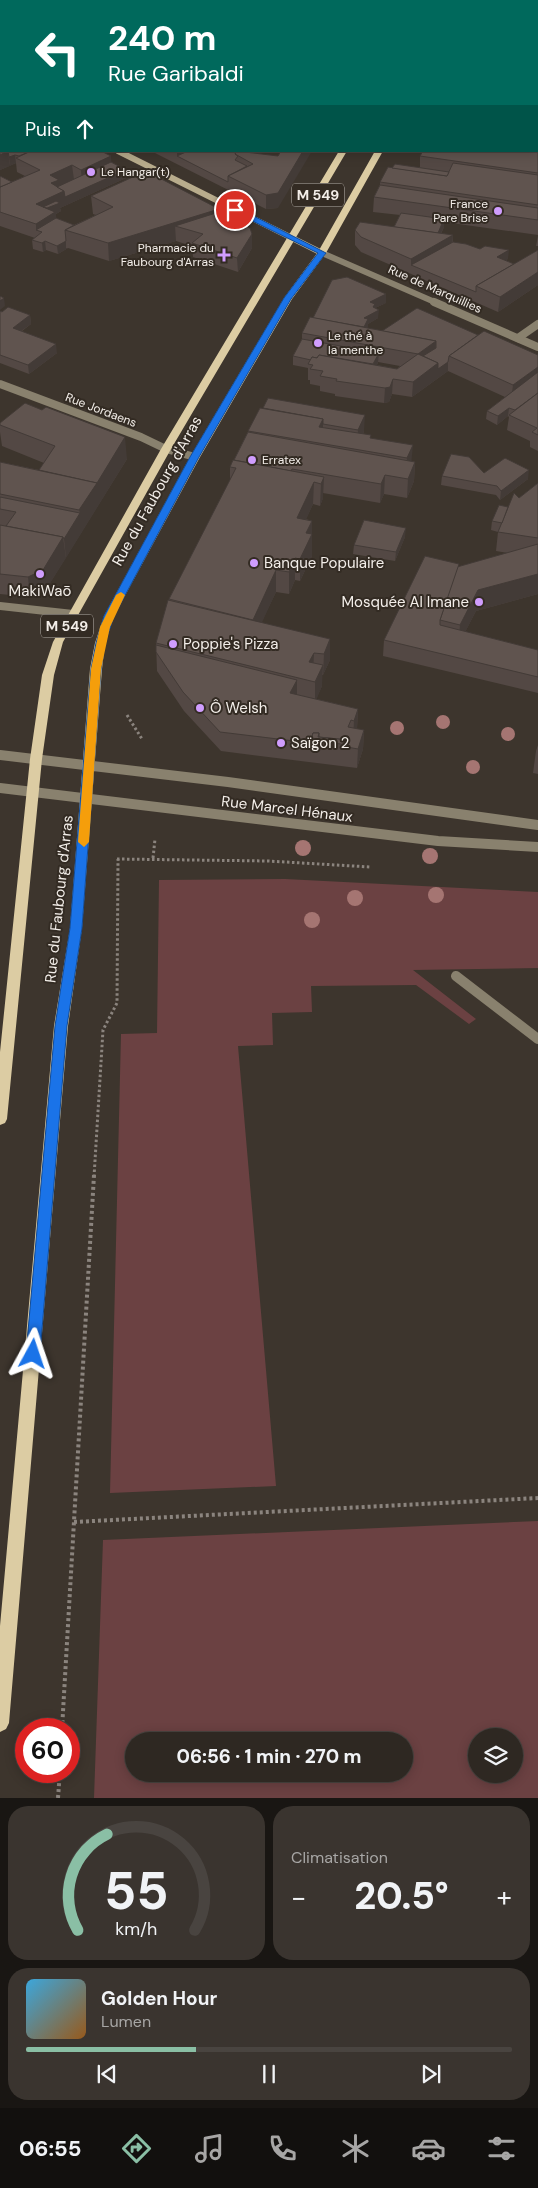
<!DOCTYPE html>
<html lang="fr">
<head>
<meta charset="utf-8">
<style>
  :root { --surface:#2e2822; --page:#3a342f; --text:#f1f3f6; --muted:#a7a6a5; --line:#494440; --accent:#8abfa5 }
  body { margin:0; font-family:"DM Sans",sans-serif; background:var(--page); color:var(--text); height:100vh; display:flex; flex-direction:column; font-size:19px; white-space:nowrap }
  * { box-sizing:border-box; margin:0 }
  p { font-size:16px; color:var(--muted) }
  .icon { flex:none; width:28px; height:28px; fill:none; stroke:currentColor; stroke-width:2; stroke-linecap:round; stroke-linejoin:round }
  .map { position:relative; height:1798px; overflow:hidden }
  .drawer { display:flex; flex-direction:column; gap:8px; padding:8px; background:#191613; flex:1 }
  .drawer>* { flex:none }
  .banner { position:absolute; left:0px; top:0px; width:539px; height:152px; box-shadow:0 2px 12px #0003,0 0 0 1px var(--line); background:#00695c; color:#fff; overflow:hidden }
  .tools { position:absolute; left:468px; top:1728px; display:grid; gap:10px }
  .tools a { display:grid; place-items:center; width:55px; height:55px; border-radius:50%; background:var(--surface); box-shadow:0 2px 12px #0003,0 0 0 1px var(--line); font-size:25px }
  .speed { position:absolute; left:15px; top:1718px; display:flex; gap:10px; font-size:25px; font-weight:700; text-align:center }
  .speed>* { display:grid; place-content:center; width:65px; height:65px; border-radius:50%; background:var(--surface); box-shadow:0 2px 12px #0003,0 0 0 1px var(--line); line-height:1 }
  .speed .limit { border:8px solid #d22; background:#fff; color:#111 }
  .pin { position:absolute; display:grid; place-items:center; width:42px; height:42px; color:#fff; margin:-21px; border:2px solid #fff; border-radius:50%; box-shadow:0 1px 5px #0007 }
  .me { position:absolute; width:55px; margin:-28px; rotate:5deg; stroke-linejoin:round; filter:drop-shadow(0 0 4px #0008) }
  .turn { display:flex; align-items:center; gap:18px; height:105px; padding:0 25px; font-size:22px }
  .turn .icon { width:65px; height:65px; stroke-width:2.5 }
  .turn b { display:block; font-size:35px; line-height:42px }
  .then { display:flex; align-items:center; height:48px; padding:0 25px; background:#0003; gap:10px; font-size:19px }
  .big { font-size:38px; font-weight:800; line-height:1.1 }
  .drawer .widget { flex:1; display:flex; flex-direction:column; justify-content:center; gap:8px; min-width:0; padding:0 18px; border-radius:20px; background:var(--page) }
  .drawer .dial { align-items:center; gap:0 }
  .dial svg { height:130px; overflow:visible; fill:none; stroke:var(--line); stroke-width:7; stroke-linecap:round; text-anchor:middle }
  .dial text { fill:var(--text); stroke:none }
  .song { display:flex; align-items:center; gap:15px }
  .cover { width:60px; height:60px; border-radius:8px; background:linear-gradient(135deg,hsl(200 70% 55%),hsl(30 70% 35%)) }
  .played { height:5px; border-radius:2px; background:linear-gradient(90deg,var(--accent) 35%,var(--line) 35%) }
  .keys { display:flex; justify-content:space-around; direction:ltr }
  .heat { display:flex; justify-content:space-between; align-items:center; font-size:28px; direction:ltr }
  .drawer .tiles { flex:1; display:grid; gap:8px; grid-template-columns:1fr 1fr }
  .widget:last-child { grid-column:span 2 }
  .trip { position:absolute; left:125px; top:1732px; width:288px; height:50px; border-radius:25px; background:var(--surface); box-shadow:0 2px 12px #0003,0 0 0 1px var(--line); font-weight:800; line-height:50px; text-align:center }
  .dock { display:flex; height:80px; justify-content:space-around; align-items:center; background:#12100e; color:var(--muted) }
  .dock .icon { width:35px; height:35px }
  .dock .on { color:var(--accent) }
  .dock b { font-size:22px; color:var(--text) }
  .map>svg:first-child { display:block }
  .green { fill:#6b4142; fill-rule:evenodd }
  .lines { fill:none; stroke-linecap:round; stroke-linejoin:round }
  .path-far1 { stroke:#8b847e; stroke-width:3; stroke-dasharray:2.5 2.5; stroke-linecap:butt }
  .path { stroke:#8b847e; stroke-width:4; stroke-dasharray:3 3; stroke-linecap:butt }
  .lane-far1 { stroke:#89816e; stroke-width:8 }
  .lane { stroke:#89816e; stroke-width:10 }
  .street-far2 { stroke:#89816e; stroke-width:6 }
  .street-far1 { stroke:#89816e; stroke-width:8 }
  .street { stroke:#89816e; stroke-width:10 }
  .secondary { stroke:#b8ac8c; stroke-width:6 }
  .primary { fill:#dccca3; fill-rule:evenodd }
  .tree { fill:#a57572 }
  .wall { fill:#534844; fill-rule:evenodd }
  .shaded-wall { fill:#433b37 }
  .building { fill:#60544f; stroke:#433b37 }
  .route { fill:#1a73e8; stroke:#114b97 }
  .slow { fill:#f59e0b }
  .poi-dot { fill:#d09dfe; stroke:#332b23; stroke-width:2 }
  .labels { text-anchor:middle; stroke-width:4; stroke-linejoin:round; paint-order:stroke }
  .far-poi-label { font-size:12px; fill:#f3eee9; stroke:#332b23; text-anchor:start }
  .far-street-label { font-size:12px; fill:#f3eee9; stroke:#332b23 }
  .shield { fill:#332b23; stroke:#b9b4ae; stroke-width:1 }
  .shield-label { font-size:14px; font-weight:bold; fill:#f3eee9 }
  .street-label { font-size:15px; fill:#f3eee9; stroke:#332b23 }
  .poi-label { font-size:15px; fill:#f3eee9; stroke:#332b23; text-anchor:start }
</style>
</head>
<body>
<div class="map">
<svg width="538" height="1798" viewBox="0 0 538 1798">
  <rect width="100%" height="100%" fill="#3d352d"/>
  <!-- green -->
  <g class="green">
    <polygon points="285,879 538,892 538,968 413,970 476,1019 469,1024 416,985 311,986 312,1012 272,1013 273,1045 238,1046 276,1486 110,1493 121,1034 157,1033 159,880"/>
    <path d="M538,1521V1798H94L103,1540ZM476,1736H514V1774H476ZM134,1741H404V1774H134Z"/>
  </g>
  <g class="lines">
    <!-- path-far1 -->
    <g class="path-far1">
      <polyline points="127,715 142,739"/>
      <polyline points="153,858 155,839"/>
      <polyline points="117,859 268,861 370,867"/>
      <polyline points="94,1177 103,1030 117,1003 118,859"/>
    </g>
    <!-- path -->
    <g class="path">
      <polyline points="74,1522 538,1498"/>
      <polyline points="62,1729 94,1175"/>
      <polyline points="58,1798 60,1771"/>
    </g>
    <!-- lane-far1 -->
    <polyline class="lane-far1" points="0,606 73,614"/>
    <!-- lane -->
    <polyline class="lane" points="456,976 538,1039"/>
    <!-- street-far2 -->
    <g class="street-far2">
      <polyline points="223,0 226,1"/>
      <polyline points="322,253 437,303"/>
    </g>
    <!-- street-far1 -->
    <g class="street-far1">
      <polyline points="434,302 538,347"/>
      <polyline points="518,338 538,324"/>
      <polyline points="0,384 141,437 166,449 195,457"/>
    </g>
    <!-- street -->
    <g class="street">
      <polyline points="0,755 228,782 538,825"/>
      <polyline points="0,788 438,841 538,847"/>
    </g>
    <!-- secondary -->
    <polyline class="secondary" points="118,151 322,253"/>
    <!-- primary -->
    <g class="primary">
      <polygon points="339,151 347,151 171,449 63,642 54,675 42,759 7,1119 5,1123 0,1125 0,1052 30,759 42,675 53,642 161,449"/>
      <polygon points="375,151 383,151 326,253 292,299 200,457 114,616 105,643 102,669 82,928 68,1026 9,1723 6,1729 0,1732 0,1626 54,1026 70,928 90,669 95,643 104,616 190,457 284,298 318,252"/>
    </g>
  </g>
  <!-- trees -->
  <g class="tree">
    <circle cx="443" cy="722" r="7"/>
    <circle cx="397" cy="728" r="7"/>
    <circle cx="508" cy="734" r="7"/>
    <circle cx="473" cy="767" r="7"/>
    <circle cx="303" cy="848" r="8"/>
    <circle cx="430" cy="856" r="8"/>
    <circle cx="436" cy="895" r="8"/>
    <circle cx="355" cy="898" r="8"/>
    <circle cx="312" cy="920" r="8"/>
  </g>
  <!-- wall -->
  <g class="wall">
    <polygon points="0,0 1,1 1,75 0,75"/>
    <polygon points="256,0 340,0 337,1 259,1"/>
    <polygon points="365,0 403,0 402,1 368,1"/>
    <polygon points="538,82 538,235 444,222 444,227 441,234 453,235 453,242 508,259 505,260 514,264 538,250 538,285 498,312 361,252 355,245 355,230 394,227 400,215 373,212 374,197 380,185 380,182 392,168 420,167 420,156"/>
    <polygon points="0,99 1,100 1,151 111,162 126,170 126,178 60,208 61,211 56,214 56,218 74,225 96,215 93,214 91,196 219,212 252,234 252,248 238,272 193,257 192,246 176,241 109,261 68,248 58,254 46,250 43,252 33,249 32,240 35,238 0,226 0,176 12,182 25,176 17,172 16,163 0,170"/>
    <polygon points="151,151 248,151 247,152 278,208 266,209"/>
    <polygon points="538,236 538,246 536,246"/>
    <path d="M386,303L375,308L378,318L368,324L367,328L382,331L478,335L538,355V451L530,447V441L507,430L509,417L508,416L497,425L486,419L487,411L505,397L448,371L412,397L392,394L389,402L384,403L335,396V394L320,391V386L310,384V380H308V368L293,365V356L302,339V333L313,318ZM378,362L400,366L397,369L377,365Z"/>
    <polygon points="0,311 30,315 31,324 22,331 57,353 29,374 0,363"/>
    <polygon points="260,408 364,431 363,434 412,461 415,462 414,481 407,498 384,494 380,503 323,493 323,498 320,506 313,504 306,519 312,521 312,556 300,581 295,580 289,594 276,592 261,623 330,639 330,660 323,675 322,675 322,686 316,699 358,709 357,729 364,730 363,749 357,768 221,751 184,711 157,671 156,643 169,599 230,481 230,467 234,460"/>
    <polygon points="0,423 127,459 45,591 30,597 0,594 0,462 39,470 44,463 2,446 0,432"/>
    <polygon points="484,473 528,479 500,500 496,495 441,485 442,476"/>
    <polygon points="538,483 538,594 476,611 465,632 538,650 538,693 383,656 384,640 459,567 508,553 496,551 498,532 491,530 492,521 519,498"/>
    <polygon points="405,537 395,561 353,554 354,545"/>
    <polygon points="538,745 538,774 533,773 536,751"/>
  </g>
  <!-- shaded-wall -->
  <g class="shaded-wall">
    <polygon points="60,0 71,0 71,1 57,1"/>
    <polygon points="288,0 321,0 318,1 288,1"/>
    <polygon points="396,0 403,0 402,1 396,1"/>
    <polygon points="0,138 1,138 1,151 10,151 8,152 10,166 0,170"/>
    <polygon points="177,151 206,151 177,156 177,164"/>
    <polygon points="303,151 312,151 278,208 266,209 266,195"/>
    <polygon points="15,155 16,163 10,166 9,157"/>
    <polygon points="111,156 112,171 82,184 81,170"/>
    <polygon points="72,165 74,180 126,170 126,178 60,208 61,211 56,214 57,227 42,232 36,230 36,204 50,175"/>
    <polygon points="219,209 220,227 175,226 176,241 109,261 108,243"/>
    <polygon points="444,219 444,227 435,245 453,235 452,250 411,265 411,259 435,239"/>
    <polygon points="252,234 252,248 238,272 237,258"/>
    <polygon points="45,241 46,250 43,252 42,243"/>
    <polygon points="66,241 66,248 68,248 58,254 57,246"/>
    <polygon points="509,250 508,259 496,265 497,257"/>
    <polygon points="538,272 538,285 498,312 500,297"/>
    <polygon points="386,294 386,303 375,308 379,310 378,318 368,324 368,327 361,342 364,318 370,302"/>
    <polygon points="4,298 5,306 0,310 0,301"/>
    <polygon points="30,315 31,324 14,336 13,328"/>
    <polygon points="436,341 435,356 425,364 418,354"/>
    <polygon points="56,344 57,353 29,374 28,365"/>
    <polygon points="379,353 378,362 374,371 372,366"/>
    <polygon points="448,362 448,371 412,397 413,382 438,363"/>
    <polygon points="538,367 538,380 511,400 513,385"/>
    <polygon points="393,379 392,394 389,402 384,403 385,388"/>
    <polygon points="509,408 508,416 497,425 498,416"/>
    <polygon points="365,415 364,431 357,446 358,430"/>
    <polygon points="323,419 323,440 319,427"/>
    <polygon points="125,437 127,459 66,558 64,539 80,513 79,510"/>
    <polygon points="413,445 411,466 406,479 407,458"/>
    <polygon points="415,462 414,481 407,498 408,479"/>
    <polygon points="529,470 528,479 500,500 501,491"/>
    <polygon points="385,475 384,494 380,503 381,484"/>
    <polygon points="324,477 323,498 320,506 321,484"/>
    <polygon points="314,482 313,504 297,540 297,518"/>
    <polygon points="312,521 312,556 300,581 300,559 306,533"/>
    <polygon points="406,528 405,537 395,561 396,552"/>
    <polygon points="63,537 66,558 45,591 30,597 28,577"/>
    <polygon points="295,558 295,580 289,594 289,572"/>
    <polygon points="276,570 276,592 253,642 253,620"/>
    <polygon points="538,574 538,594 476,611 458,646 460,625 478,590"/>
    <polygon points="330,639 330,660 323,675 324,654"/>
    <polygon points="314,653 313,674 309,662"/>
    <polygon points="323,665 322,686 315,703 315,682"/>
    <polygon points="297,680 297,699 290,693"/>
    <polygon points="358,709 357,728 353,740 354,721"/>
    <polygon points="364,730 363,749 357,768 358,749"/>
  </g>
  <!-- building -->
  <g class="building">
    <polygon points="0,0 62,0 58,1 1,1 1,10 0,10"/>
    <polygon points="109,0 121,0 118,1 108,1"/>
    <polygon points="127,0 148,0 145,1 130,1"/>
    <polygon points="148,0 214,0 211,1 145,1"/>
    <polygon points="302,0 336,0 333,1 299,1"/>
    <polygon points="368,0 385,0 388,1 368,1"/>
    <polygon points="0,11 1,11 1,23 0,24"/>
    <polygon points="1,34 1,62 0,62 0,35"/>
    <polygon points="538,82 538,173 420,156 423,151 538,151"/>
    <polygon points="0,99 1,100 1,127 0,126"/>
    <polygon points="0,132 1,132 1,140 0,141"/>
    <polygon points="0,147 1,147 1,151 8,151 0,155"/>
    <polygon points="8,151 31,151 19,156 15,155 9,157"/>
    <polygon points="31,151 101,151 111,156 81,170 72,165 50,175 59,180 51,183 64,191 36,204 55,212 36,224 0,212 0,187 40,170 16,158"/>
    <polygon points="188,151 237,151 235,154 238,156 235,160 247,166 228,176 228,182 177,156"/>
    <polygon points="237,151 278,156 281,151 303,151 278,193 266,195 228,176 253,164 235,154"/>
    <polygon points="111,162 126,170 65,197 64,191 57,187"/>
    <polygon points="453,163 538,175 538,205 380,182 388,167 447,176"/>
    <polygon points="395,164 449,172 447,176 392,168"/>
    <polygon points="146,171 219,209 108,243 65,230 113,207 91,196"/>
    <polygon points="0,176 12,182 0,187"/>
    <polygon points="380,185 538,208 538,220 374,197"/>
    <polygon points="56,201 60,203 47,208 43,207"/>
    <polygon points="219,212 250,228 252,234 237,258 192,243 203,234 175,226"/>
    <polygon points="401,213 444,219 438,233 394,227"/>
    <polygon points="56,218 74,225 65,230 66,241 57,246 45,241 42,243 32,240 42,232 36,230"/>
    <polygon points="360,222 453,235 411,259 361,237 355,230"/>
    <polygon points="453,242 466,244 480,249 485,246 509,250 497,257 514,264 476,286 476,292 411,265"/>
    <polygon points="538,250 538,272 500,297 476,286"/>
    <polygon points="347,277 386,294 370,302 375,304 373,307 379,310 364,318 368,319 364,327 313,318 332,280"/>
    <polygon points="0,296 4,298 0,301"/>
    <polygon points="8,307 30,315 13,328 56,344 28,365 0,355 0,311 2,312"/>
    <polygon points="417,308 478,335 449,356 448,362 438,369 438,363 423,356 436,348 436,341 382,331"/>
    <polygon points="310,317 436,341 418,354 302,333"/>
    <polygon points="484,331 538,355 538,367 513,385 449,356"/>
    <polygon points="302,339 379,353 373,364 319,355 317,358 312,357 311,360 293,356"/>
    <polygon points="418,354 438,363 413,382 393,379 390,387 385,388 336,381 337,379 320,376 323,371 310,369 313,365 308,364 312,357 317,358 319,355 397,369"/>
    <polygon points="538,372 538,393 515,410 509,408 498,416 487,411"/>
    <polygon points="538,393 538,435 532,432 537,428 509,415"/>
    <polygon points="268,398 365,415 358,430 323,424 323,419 263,408"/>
    <polygon points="25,403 42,410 46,407 125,437 97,483 39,470 55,446 0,425 0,423"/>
    <polygon points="260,408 323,419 319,427 371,435 370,438 413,445 407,458 248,431"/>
    <polygon points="248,432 415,462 408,479 385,475 381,484 292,469 291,471 234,460"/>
    <polygon points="451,454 469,457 484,473 505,458 529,470 501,491 497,486 442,476"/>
    <polygon points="233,460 324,477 321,484 314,482 297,518 312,521 306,533 312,534 300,559 295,558 289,572 276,570 253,620 169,599 236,468 230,467"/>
    <polygon points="0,462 97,483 79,510 0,494"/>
    <polygon points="538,483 538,538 498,532 514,493 519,498"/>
    <polygon points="0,497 80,513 64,539 63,537 6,526 16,512 0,509"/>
    <polygon points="499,505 508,507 502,523 492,521"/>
    <polygon points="364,520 406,528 396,552 354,545"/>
    <polygon points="0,525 63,537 43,570 28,577 0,574"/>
    <polygon points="538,544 538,574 478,590 460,625 440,620 457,567"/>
    <polygon points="425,556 459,564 440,620 440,625 538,650 538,677 384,640"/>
    <polygon points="168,600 330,639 324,654 314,653 309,662 323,665 315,682 156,643"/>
    <polygon points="156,645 297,680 290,693 358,709 354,721 351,720 348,727 364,730 358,749 347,747 348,740 319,737 319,733 313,733 311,743 220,732 183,692 156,652"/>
    <polygon points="313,733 319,733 318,737 348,740 348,745 311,740"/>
  </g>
  <!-- route -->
  <polygon class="route" points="232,208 238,208 326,253 291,299 199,457 114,616 105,643 101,669 82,928 67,1026 40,1354 38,1359 33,1361 28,1359 26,1354 55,1026 70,928 91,669 96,643 104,616 190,457 284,298 318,253 232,211"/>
  <!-- slow -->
  <polygon class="slow" points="121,592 125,595 110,627 101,669 89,842 84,847 78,842 91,669 100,627 116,595"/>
  <!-- markers -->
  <g class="poi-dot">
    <circle cx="91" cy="172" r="5"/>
    <circle cx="498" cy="211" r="5"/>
    <path d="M221.5 247.5h5v5h5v5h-5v5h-5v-5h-5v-5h5z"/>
    <circle cx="318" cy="343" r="5"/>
    <circle cx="252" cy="460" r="5"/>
    <circle cx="254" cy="563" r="5"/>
    <circle cx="40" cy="574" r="5"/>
    <circle cx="479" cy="602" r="5"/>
    <circle cx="173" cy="644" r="5"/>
    <circle cx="200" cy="708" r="5"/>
    <circle cx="281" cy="743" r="5"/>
  </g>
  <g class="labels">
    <!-- far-poi labels -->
    <g class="far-poi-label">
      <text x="101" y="176">Le Hangar(t)</text>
      <text x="488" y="208" text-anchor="end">France<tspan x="488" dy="14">Pare Brise</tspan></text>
      <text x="214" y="252" text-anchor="end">Pharmacie du<tspan x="214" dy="14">Faubourg d'Arras</tspan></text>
      <text x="328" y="340">Le thé à<tspan x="328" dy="14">la menthe</tspan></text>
      <text x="262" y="464">Erratex</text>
    </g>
    <!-- far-street labels -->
    <g class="far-street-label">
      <text transform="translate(435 289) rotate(24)" y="4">Rue de Marquillies</text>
      <text transform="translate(101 410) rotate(21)" y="4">Rue Jordaens</text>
    </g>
    <!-- shield labels -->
    <g class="shield">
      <rect x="292" y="183.5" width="52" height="23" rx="4"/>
      <rect x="41" y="614.5" width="52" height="23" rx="4"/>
    </g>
    <g class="shield-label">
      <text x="318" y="200">M 549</text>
      <text x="67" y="631">M 549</text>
    </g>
    <!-- street labels -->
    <g class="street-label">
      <text transform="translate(157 491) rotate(-61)" y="5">Rue du Faubourg d'Arras</text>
      <text transform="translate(287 809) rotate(7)" y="5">Rue Marcel Hénaux</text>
      <text transform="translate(59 899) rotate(-84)" y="5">Rue du Faubourg d'Arras</text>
    </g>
    <!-- poi labels -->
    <g class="poi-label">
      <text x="264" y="568">Banque Populaire</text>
      <text x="40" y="596" text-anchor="middle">MakiWaō</text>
      <text x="469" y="607" text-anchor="end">Mosquée Al Imane</text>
      <text x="183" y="649">Poppie's Pizza</text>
      <text x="210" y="713">Ô Welsh</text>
      <text x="291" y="748">Saïgon 2</text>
    </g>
  </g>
</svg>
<div class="tools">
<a><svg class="icon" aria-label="layers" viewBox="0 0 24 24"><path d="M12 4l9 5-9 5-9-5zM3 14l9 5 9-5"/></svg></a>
</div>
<div class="speed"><div class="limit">60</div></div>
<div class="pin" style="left:235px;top:210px;background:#d93025"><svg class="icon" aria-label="arrive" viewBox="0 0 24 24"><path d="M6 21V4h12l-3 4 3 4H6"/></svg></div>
<svg class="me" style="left:33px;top:1354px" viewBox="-20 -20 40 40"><path d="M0-17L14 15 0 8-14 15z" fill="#1a73e8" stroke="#fff" stroke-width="4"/></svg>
<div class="trip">06:56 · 1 min · 270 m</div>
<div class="banner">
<div class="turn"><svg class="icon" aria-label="left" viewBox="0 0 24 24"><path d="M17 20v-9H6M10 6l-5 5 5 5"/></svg><div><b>240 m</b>Rue Garibaldi</div></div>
<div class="then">Puis<svg class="icon" aria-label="ahead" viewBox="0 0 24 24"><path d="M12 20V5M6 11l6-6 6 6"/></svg></div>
</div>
</div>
<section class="drawer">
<div class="tiles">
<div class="widget dial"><svg viewBox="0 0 100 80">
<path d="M14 69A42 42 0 1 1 86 69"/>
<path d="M14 69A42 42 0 0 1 32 10" stroke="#8abfa5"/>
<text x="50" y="56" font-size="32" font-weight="700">55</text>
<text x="50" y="72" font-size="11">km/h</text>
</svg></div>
<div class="widget"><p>Climatisation</p>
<div class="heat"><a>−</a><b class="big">20.5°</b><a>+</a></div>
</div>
<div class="widget">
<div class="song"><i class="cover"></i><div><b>Golden Hour</b><p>Lumen</p></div></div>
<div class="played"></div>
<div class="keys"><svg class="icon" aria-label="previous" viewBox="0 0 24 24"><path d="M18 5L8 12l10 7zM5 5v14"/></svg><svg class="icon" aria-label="pause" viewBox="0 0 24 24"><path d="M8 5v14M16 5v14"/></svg><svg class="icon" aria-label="next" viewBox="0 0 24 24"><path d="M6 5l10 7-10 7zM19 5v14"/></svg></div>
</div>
</div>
</section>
<nav class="dock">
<b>06:55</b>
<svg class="icon on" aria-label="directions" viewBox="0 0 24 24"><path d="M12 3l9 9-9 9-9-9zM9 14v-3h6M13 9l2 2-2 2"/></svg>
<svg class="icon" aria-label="music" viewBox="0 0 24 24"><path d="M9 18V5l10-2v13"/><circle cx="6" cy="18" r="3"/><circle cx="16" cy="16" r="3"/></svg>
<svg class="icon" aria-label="phone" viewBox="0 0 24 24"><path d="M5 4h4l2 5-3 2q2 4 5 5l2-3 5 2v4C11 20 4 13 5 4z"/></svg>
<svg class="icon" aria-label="climate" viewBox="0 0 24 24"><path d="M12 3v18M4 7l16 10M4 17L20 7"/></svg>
<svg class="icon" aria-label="car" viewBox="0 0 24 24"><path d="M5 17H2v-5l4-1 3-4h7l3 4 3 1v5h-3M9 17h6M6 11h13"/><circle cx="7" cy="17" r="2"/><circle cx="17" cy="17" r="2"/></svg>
<svg class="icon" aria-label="filters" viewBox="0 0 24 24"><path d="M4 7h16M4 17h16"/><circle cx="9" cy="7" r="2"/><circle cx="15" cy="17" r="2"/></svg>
</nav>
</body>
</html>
